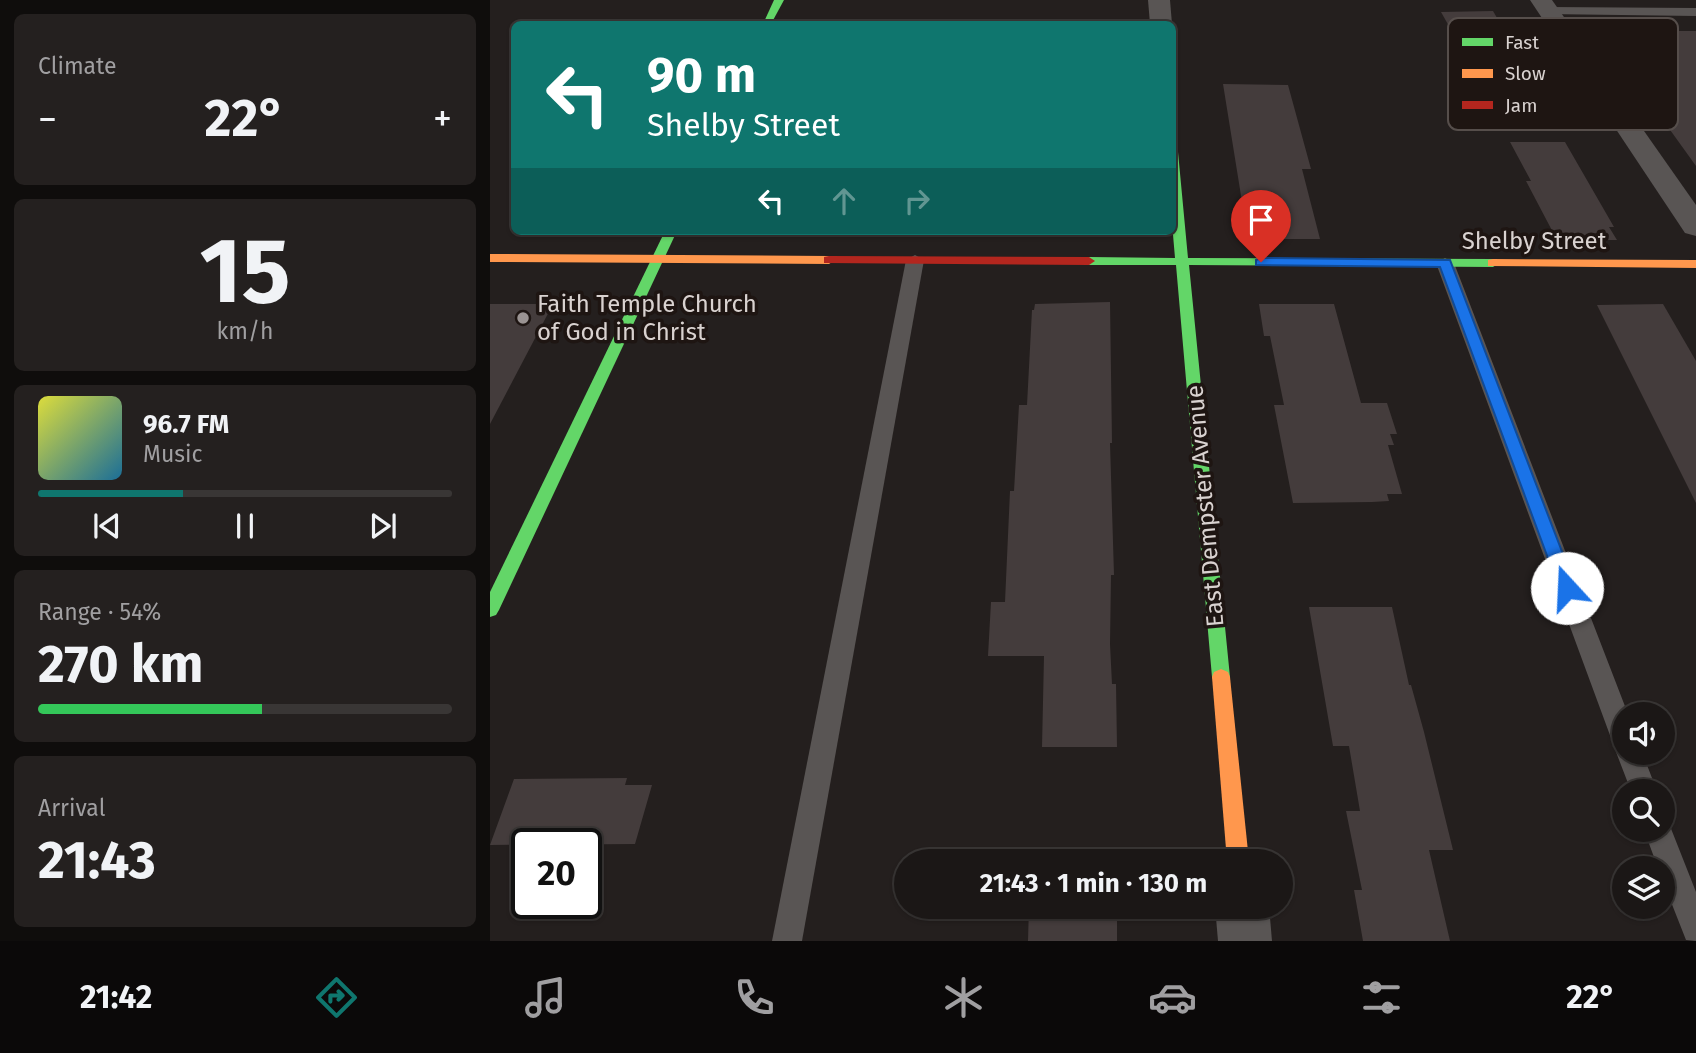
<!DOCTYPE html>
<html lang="en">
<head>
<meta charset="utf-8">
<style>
  :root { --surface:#1b1716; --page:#24201f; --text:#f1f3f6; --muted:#a09fa1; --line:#393635; --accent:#0f766e }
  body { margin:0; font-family:"Fira Sans",sans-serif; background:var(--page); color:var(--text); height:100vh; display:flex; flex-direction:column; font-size:26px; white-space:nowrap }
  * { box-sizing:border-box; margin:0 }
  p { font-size:23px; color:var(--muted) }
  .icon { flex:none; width:38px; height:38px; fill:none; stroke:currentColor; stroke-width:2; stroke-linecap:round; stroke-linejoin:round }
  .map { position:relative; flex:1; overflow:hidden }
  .side { display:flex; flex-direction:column; gap:14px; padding:14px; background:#0f0d0c; width:490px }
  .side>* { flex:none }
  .guide { position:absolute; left:21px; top:21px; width:665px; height:214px; border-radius:10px; box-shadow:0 2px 5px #0004,0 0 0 2px var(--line); background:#0f766e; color:#fff; overflow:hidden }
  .tools { position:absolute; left:1122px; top:702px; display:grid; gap:14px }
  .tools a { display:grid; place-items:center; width:63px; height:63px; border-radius:50%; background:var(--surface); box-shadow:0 2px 5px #0004,0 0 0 2px var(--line); font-size:35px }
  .speed { position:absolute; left:21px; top:828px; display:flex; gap:14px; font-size:35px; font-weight:700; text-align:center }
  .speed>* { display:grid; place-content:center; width:91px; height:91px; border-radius:50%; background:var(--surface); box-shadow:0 2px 5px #0004,0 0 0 2px var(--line); line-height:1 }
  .speed .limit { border:4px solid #111; border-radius:10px; background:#fff; color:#111 }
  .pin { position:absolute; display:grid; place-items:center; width:60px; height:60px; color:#fff; margin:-72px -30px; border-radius:50% 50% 50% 0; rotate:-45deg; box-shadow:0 0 7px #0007 }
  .pin .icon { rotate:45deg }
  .me { position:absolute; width:77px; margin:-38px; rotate:340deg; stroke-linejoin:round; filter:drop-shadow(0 0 5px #0008) }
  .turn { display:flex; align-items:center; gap:24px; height:147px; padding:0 21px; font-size:32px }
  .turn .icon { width:91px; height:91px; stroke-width:2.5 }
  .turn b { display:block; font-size:49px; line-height:60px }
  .lanes { display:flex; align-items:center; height:66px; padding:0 21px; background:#0003; justify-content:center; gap:35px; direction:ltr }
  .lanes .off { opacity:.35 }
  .big { font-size:52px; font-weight:700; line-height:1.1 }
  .side .tile { flex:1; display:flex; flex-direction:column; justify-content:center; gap:10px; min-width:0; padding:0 24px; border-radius:10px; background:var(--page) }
  .side .dial { align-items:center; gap:0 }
  .dial b { font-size:91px; line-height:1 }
  .song { display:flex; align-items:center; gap:21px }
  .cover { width:84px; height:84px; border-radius:10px; background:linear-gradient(135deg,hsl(60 70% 55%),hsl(200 70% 35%)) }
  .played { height:7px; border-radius:4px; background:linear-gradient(90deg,var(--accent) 35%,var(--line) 35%) }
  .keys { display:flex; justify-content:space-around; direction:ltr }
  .heat { display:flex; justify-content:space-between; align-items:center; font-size:38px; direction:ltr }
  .charge { height:10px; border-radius:5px; background:linear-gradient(90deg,#34c759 54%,var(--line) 0) }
  .trip { position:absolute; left:404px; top:849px; width:399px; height:70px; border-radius:35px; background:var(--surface); box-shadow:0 2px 5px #0004,0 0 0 2px var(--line); font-weight:700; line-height:70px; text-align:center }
  .tab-bar { display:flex; height:112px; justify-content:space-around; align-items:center; background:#0b0909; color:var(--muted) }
  .tab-bar .icon { width:49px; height:49px }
  .tab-bar .active { color:var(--accent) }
  .tab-bar b { font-size:32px; color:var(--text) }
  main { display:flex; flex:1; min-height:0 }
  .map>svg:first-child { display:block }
  .building { fill:#443c3c }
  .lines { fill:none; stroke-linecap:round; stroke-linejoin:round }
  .lane { fill:#595554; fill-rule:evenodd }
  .street { fill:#595554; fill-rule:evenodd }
  .fast { fill:#63d668; fill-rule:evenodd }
  .slow { fill:#ff974d; fill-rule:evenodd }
  .jam { fill:#b3261e; fill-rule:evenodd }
  .route { fill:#1a73e8; stroke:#114b97; stroke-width:2 }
  .poi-dot { fill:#9a9392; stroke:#1e1512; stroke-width:2.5 }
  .labels { text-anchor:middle; stroke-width:7; stroke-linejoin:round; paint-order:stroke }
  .street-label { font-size:24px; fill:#d9d2d0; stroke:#1e1512 }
  .poi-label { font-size:24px; fill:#d9d2d0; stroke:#1e1512; text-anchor:start }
  .key { fill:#1e1512; stroke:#564e4b; stroke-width:2 }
  .key-label { font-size:19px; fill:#d9d2d0 }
</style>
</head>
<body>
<main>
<section class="side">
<div class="tile"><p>Climate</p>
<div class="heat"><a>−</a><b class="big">22°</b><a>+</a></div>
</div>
<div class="tile dial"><b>15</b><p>km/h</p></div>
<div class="tile">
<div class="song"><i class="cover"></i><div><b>96.7 FM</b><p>Music</p></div></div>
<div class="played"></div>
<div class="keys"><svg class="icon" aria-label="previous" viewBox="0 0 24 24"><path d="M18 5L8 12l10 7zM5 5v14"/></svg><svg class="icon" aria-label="pause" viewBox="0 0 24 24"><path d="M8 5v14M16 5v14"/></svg><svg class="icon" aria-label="next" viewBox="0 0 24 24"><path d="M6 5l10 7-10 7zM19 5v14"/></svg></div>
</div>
<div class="tile"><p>Range · 54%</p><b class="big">270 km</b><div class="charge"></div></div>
<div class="tile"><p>Arrival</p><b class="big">21:43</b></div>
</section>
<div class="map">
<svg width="1206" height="941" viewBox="0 0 1206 941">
  <rect width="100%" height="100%" fill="#241f1e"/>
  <!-- building -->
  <g class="building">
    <polygon points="1003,11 1041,76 987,76 951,12"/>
    <polygon points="1109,31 1206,31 1206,166"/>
    <polygon points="733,84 798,85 821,169 812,169 830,239 758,239"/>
    <polygon points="1020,142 1075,142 1124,227 1119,227 1127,240 1067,240 1036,181 1041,181"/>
    <polygon points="620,302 622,443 620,443 624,575 621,575 620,644 622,684 626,684 627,747 552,747 554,656 498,656 501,602 515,602 520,491 524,491 529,405 537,405 542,310 544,310 545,304"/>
    <polygon points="0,304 63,304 0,424"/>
    <polygon points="769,304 844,304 871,403 897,403 907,434 900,434 904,445 898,445 912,494 897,494 899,501 882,502 803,503 784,405 794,405 780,336 774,336"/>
    <polygon points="1173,304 1206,361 1206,503 1107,305"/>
    <polygon points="819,607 902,607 919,685 921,685 934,732 963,850 939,850 960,941 873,941 864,890 872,890 856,811 870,811 859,746 843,746"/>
    <polygon points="137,778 135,785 162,785 145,844 0,845 24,779"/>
    <polygon points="539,906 627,906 627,941 538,941"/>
  </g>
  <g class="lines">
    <!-- lane -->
    <g class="lane">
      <polygon points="1059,7 1206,8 1206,16 1055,14 1055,8"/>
      <polygon points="425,255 434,260 312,941 282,941 416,260"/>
      <polygon points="955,258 964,263 1138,714 1134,714 1134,752 1152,752 1167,791 1141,791 1126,752 1128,747 1121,738 946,263"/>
      <polygon points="1172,819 1178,821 1206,892 1206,941 1196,940 1172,879 1172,868 1168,868 1154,830 1172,830"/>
    </g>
    <!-- street -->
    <g class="street">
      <polygon points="658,0 680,0 682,24 660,24"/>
      <polygon points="1040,0 1062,0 1206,205 1206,236 1195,233"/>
      <polygon points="725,906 779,906 782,941 728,941"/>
    </g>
    <!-- fast -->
    <g class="fast">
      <polygon points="284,0 294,0 281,24 273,24"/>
      <polygon points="682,149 688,152 698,258 1003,259 1009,263 1003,267 699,265 740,677 738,682 731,685 724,682 722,677 686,265 599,265 593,261 599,257 685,258 682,223"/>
      <polygon points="175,231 187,231 9,610 6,615 0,617 0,592"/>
    </g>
    <!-- slow -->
    <g class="slow">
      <polygon points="0,254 339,256 345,260 339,264 0,262"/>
      <polygon points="1003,259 1206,260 1206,268 998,266 998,260"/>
      <polygon points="731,669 738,672 740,677 759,861 737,861 722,677 724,672"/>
    </g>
    <!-- jam -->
    <polygon class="jam" points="339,256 599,257 605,261 599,265 334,263 334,257"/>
  </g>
  <!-- route -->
  <polygon class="route" points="771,258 960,260 1086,588 1084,593 1071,593 1069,588 950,267 766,265 766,260"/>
  <!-- markers -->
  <circle class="poi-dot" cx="33" cy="318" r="7"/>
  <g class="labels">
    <!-- street labels -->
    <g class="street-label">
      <text x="1044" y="249">Shelby Street</text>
      <text transform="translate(715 506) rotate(-95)" y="8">East Dempster Avenue</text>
    </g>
    <!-- poi labels -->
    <g class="poi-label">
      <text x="47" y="312">Faith Temple Church<tspan x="47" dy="28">of God in Christ</tspan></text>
    </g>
  </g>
  <!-- legend -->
  <rect x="958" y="18" width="230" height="112" rx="10" class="key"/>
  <rect x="972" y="38" width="31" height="8" fill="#63d668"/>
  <rect x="972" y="69" width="31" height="9" fill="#ff974d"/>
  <rect x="972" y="101" width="31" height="8" fill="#b3261e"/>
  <g class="key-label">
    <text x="1015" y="49">Fast</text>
    <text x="1015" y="80">Slow</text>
    <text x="1015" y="112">Jam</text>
  </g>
</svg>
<div class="tools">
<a><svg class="icon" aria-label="sound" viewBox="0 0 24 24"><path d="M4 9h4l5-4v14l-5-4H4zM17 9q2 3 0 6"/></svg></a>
<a><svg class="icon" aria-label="search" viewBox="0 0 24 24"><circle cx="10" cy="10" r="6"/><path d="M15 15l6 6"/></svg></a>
<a><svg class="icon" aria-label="layers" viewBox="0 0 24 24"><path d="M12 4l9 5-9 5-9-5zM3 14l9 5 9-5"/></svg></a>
</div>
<div class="speed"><div class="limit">20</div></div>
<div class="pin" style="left:771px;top:262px;background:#d93025"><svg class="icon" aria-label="arrive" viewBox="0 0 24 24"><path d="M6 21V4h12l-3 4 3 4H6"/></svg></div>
<svg class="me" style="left:1077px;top:588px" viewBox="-20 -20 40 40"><circle r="19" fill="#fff"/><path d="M0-13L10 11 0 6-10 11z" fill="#1a73e8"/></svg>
<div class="trip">21:43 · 1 min · 130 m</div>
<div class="guide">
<div class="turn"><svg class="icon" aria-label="left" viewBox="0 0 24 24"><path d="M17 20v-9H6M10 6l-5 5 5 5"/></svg><div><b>90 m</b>Shelby Street</div></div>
<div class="lanes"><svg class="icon" aria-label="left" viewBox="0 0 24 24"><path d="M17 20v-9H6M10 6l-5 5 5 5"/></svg><svg class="icon off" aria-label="ahead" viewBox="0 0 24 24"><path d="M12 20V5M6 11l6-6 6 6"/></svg><svg class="icon off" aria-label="right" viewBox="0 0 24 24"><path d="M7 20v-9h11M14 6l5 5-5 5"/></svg></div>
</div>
</div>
</main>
<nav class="tab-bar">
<b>21:42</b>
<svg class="icon active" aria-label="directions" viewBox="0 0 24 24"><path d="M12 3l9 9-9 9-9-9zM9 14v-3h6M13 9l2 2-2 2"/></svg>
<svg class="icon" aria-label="music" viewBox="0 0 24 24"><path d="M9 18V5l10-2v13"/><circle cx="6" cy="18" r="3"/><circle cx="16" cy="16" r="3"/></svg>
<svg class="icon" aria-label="phone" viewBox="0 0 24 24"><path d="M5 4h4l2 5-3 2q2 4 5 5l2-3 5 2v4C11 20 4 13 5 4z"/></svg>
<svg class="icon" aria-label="climate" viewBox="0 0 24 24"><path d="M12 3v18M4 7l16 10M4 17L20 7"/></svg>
<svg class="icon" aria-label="car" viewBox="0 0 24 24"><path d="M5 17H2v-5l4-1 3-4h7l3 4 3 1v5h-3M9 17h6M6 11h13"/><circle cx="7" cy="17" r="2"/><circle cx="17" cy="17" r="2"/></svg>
<svg class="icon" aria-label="filters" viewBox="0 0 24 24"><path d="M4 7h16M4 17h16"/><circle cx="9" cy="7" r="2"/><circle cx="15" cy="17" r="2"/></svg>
<b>22°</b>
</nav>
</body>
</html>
